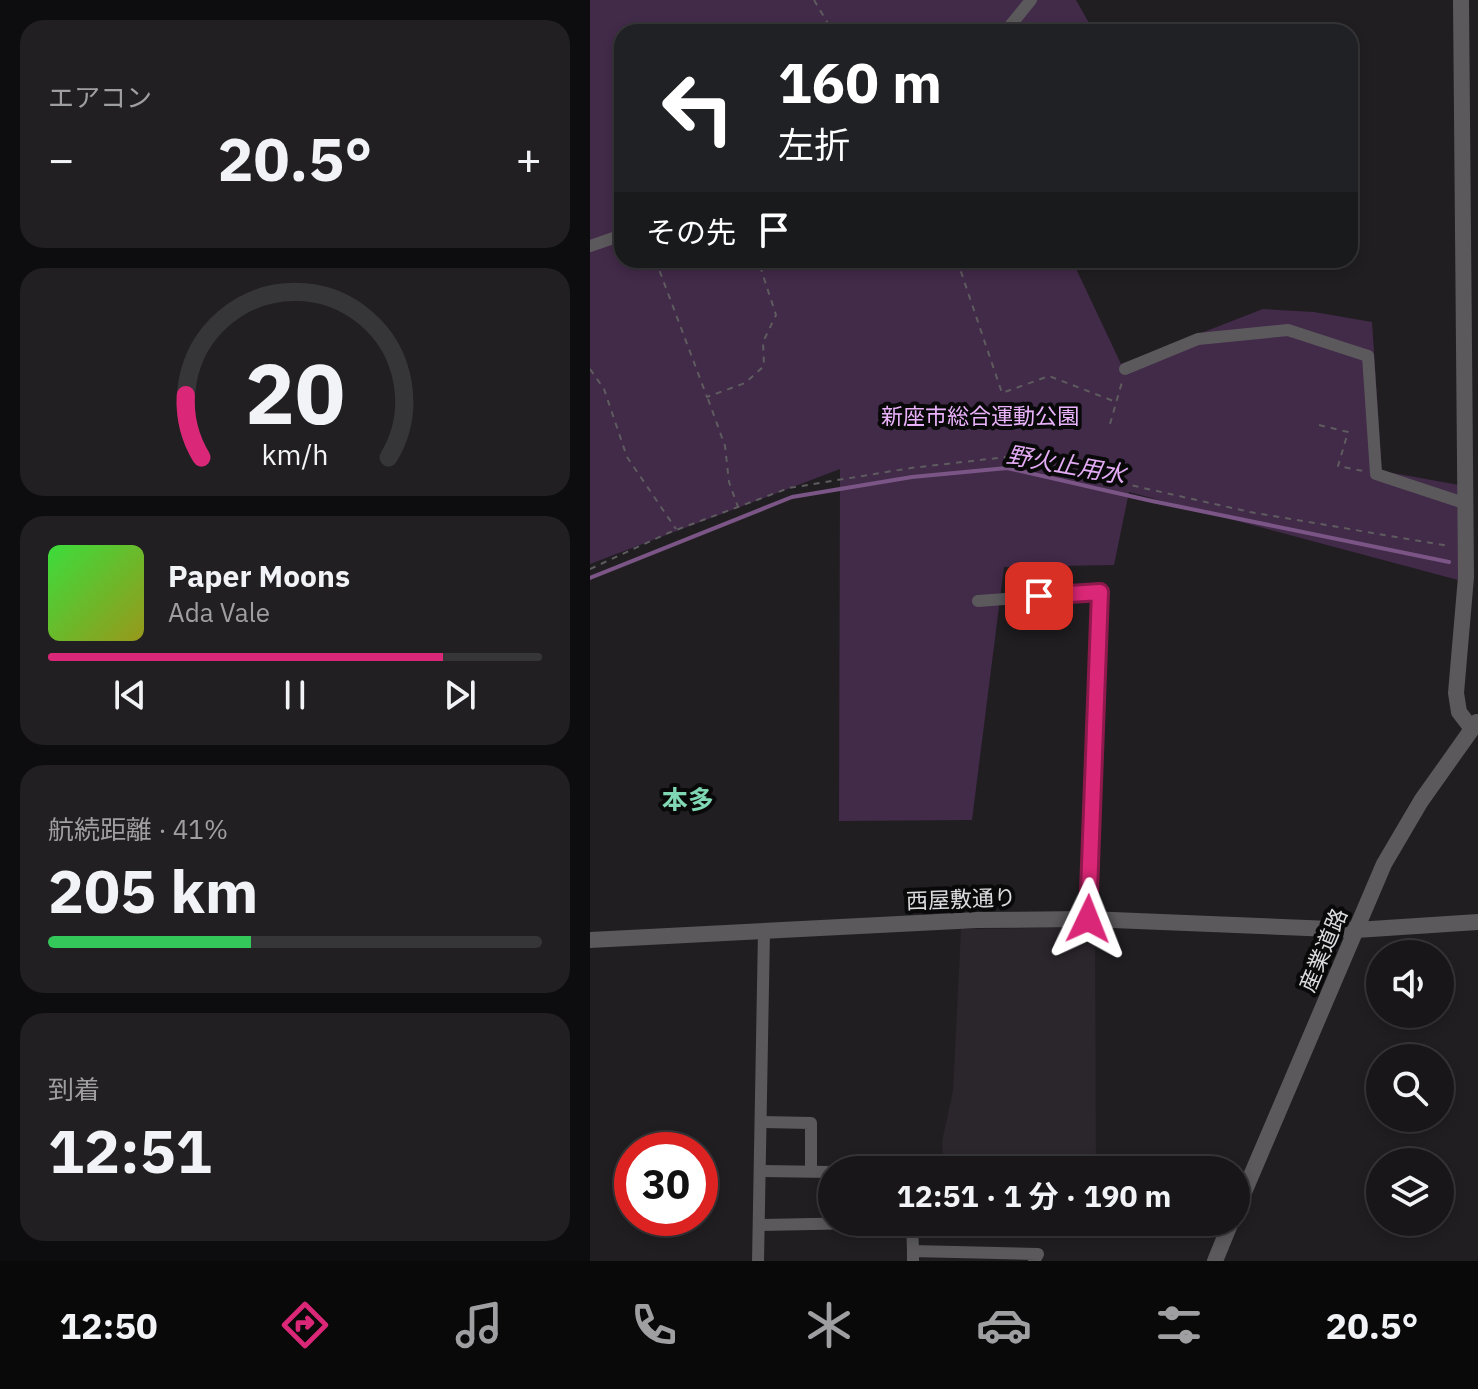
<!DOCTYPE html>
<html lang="ja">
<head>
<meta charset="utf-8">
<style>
  :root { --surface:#181619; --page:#211f22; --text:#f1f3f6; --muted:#9f9fa2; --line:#363538; --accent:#db2777 }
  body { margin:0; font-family:"IBM Plex Sans","Noto Sans JP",sans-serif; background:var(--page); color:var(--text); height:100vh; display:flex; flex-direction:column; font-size:30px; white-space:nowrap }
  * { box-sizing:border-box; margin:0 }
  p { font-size:26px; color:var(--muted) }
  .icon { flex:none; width:44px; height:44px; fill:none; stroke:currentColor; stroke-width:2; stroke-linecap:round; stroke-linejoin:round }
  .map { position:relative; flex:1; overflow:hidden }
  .details { display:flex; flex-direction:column; gap:20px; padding:20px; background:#0d0c0e; width:590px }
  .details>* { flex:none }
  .guide { position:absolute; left:24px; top:24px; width:744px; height:244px; border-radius:24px; box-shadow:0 4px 12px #0003,0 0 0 2px var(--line); background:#202124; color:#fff; overflow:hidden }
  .controls { position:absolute; left:776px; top:940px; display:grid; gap:16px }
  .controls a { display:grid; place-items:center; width:88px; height:88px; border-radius:50%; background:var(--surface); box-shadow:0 4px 12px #0003,0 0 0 2px var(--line); font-size:40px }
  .speed { position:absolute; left:24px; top:1132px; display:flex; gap:16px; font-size:40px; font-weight:700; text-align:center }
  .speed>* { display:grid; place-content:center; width:104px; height:104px; border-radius:50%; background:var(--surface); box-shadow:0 4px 12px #0003,0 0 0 2px var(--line); line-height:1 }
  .speed .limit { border:12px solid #d22; background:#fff; color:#111 }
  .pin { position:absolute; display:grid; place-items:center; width:68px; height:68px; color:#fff; margin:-34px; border-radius:16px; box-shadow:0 4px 12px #0006 }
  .me { position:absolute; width:88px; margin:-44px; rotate:2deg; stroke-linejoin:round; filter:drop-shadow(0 0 6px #0008) }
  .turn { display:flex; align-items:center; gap:28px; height:168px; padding:0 32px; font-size:36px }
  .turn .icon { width:104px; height:104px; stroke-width:2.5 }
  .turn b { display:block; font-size:56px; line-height:68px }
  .then { display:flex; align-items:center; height:76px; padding:0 32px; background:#0003; gap:16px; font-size:30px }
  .big { font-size:60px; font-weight:700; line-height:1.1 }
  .details .tile { flex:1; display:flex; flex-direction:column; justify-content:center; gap:12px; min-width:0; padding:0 28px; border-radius:24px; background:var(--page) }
  .details .dial { align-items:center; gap:0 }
  .dial svg { height:208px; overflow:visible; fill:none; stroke:var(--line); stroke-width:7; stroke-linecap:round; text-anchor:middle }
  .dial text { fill:var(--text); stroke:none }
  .song { display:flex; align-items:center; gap:24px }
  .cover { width:96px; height:96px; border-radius:12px; background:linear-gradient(135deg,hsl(120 70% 55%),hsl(60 70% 35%)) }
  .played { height:8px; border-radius:4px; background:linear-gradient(90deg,var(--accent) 80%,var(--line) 80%) }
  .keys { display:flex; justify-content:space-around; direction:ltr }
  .heat { display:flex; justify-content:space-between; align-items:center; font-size:44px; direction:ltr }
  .charge { height:12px; border-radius:6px; background:linear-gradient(90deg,#34c759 41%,var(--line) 0) }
  .trip { position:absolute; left:228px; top:1156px; width:432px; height:80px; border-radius:40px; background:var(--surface); box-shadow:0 4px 12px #0003,0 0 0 2px var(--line); font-weight:700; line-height:80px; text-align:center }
  .dock { display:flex; height:128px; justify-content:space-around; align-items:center; background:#0a090a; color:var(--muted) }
  .dock .icon { width:56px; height:56px }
  .dock .current { color:var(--accent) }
  .dock b { font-size:36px; color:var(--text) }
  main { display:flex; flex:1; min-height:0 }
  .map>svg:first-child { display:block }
  .built { fill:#2b252c }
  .green { fill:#422a49 }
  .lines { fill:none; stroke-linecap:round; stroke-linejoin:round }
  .stream { stroke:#7a5585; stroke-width:4 }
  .path { stroke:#5e5c5f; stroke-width:2; stroke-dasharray:6 6; stroke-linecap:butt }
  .minor { stroke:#5b595c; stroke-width:12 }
  .tertiary { stroke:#5b595c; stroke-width:16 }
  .route-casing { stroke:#8e194d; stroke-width:20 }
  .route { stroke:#db2777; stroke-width:14 }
  .labels { text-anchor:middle; stroke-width:8; stroke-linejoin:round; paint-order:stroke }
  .park-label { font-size:22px; fill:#eab2fb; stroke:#09090a }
  .street-label { font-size:22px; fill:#dcdbdd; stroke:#09090a }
  .water-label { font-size:24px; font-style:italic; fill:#e3abf4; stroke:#09090a }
  .quarter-label { font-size:26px; font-weight:bold; fill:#80d7b3; stroke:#09090a }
</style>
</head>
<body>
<main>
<section class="details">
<div class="tile"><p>エアコン</p>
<div class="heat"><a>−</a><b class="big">20.5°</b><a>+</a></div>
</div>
<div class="tile dial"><svg viewBox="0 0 100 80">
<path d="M14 69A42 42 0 1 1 86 69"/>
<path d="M14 69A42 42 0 0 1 8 45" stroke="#db2777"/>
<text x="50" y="56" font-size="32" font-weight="700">20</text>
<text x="50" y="72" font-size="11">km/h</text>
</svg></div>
<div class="tile">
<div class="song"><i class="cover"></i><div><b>Paper Moons</b><p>Ada Vale</p></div></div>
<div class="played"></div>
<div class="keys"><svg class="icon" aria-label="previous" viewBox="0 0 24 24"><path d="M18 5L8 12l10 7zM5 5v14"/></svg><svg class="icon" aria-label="pause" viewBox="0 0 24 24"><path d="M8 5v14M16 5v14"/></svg><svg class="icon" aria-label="next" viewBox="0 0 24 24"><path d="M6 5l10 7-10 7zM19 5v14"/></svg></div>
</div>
<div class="tile"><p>航続距離 · 41%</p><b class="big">205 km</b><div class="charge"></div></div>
<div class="tile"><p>到着</p><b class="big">12:51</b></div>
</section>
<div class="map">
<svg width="888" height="1261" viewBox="0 0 888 1261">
  <rect width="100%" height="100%" fill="#201e21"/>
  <!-- built -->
  <g class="built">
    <polygon points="505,927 506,1170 353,1170 352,1141 363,1091 371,929"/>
    <polygon points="355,1222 506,1222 506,1228 355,1226"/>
  </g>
  <!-- green -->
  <polygon class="green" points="0,0 486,0 504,32 32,32 32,260 482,260 531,364 673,309 724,312 782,322 792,471 869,485 868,580 539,492 524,565 414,567 382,820 249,821 250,469 0,564"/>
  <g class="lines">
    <!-- stream -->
    <polyline class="stream" points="0,578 202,497 322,477 417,468 562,501 859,562"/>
    <!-- path -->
    <g class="path">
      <polyline points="224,0 243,32"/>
      <polyline points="69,260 67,264 117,397 155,383 174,366 173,342 186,315 168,260"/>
      <polyline points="367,260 412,393 459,376 526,402"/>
      <polyline points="0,369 14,389 37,457 86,529"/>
      <polyline points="118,399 135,446 139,482 148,507"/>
      <polyline points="520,424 532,382"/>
      <polyline points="729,425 758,432 748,466 773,471"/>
      <polyline points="0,569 78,533 199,488 321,468 416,457 660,512 859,546"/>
    </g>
    <!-- minor -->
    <g class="minor">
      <polyline points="415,32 441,0"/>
      <polyline points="0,246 32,235"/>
      <polyline points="535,369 608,339 698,330 778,356 786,474 877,504"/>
      <polyline points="388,601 510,592 498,919"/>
      <polyline points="172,1122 221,1123 221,1171"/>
      <polyline points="171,1171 242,1172"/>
      <polyline points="322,1222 323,1251"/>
      <polyline points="169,1225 322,1222"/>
      <polyline points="168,1261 174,931"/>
      <polyline points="323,1261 323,1251 448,1254 444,1261"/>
    </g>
    <!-- tertiary -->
    <g class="tertiary">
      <polyline points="871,0 876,577 866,693 869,712 882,729"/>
      <polyline points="0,940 387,920 498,919 766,930 888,922"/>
      <polyline points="646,1211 794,864 831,801 887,722"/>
      <polyline points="625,1261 641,1222"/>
    </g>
  </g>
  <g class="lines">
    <!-- route casing -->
    <g class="route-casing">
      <polyline id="route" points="449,596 510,592 498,919"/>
    </g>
    <!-- route -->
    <use href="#route" class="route"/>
  </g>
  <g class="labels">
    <!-- park labels -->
    <g class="park-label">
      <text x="390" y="424">新座市総合運動公園</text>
    </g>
    <!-- street labels -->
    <g class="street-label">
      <text transform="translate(371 899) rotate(-2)" y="8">西屋敷通り</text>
      <text transform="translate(733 950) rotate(-67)" y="8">産業道路</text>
    </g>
    <!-- water labels -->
    <g class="water-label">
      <text transform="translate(476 465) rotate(10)" y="8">野火止用水</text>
    </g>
    <!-- quarter labels -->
    <g class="quarter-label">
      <text x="98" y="809">本多</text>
    </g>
  </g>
</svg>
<div class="controls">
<a><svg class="icon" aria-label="sound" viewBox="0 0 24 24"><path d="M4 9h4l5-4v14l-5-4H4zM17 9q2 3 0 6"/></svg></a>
<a><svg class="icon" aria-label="search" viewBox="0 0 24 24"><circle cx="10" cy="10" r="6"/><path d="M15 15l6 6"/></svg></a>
<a><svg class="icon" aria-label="layers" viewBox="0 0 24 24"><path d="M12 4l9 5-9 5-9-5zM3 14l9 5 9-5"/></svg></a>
</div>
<div class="speed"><div class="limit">30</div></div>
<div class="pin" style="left:449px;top:596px;background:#d93025"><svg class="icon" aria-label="arrive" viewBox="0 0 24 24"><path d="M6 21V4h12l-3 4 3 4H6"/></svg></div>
<svg class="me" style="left:498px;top:919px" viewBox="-20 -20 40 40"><path d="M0-17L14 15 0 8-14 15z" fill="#db2777" stroke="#fff" stroke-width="4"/></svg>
<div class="trip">12:51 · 1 分 · 190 m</div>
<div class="guide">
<div class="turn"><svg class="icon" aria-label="left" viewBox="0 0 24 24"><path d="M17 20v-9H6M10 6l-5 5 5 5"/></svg><div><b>160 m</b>左折</div></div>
<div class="then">その先<svg class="icon" aria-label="arrive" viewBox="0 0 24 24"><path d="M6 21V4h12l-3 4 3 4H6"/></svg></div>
</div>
</div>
</main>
<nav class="dock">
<b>12:50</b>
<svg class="icon current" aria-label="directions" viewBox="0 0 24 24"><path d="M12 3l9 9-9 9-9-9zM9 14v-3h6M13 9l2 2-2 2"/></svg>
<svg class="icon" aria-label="music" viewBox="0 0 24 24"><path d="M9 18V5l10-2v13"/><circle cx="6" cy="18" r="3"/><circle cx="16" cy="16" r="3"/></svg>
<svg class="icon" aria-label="phone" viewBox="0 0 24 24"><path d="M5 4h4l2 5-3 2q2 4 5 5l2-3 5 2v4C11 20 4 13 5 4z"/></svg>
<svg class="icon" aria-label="climate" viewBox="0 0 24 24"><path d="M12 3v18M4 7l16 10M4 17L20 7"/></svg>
<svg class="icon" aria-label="car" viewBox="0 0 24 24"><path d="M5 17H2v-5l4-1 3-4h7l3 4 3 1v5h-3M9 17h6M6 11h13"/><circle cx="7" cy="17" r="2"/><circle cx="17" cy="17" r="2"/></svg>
<svg class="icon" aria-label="filters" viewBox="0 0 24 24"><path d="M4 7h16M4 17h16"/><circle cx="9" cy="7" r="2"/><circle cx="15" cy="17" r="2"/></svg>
<b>20.5°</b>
</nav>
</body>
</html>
